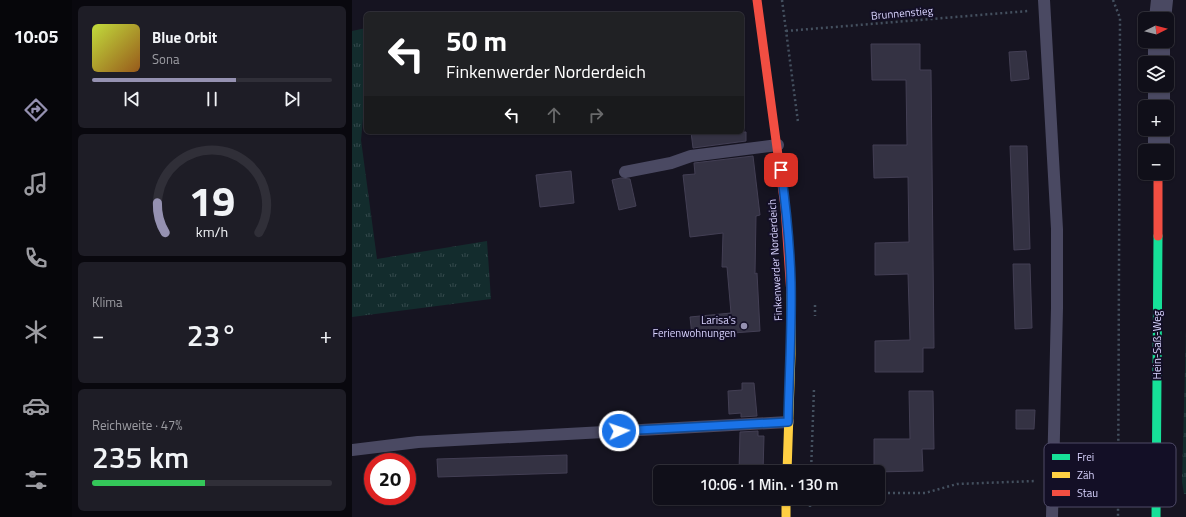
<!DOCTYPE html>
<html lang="de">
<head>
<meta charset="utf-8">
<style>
  :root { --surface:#100f19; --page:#1e1d26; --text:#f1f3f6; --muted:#9c9ca2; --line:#302f38; --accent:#9591b1 }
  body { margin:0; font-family:"Titillium Web",sans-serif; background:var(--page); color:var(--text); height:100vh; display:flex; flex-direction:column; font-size:15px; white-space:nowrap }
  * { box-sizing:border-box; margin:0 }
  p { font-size:13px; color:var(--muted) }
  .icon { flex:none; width:22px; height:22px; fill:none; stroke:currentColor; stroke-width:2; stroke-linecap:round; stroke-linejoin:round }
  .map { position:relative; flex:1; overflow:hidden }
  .drawer { display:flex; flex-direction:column; gap:6px; padding:6px; background:#09080e; width:280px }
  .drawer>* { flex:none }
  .banner { position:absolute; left:12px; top:12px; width:380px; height:122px; border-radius:6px; box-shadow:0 1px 3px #0004,0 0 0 1px var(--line); background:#202124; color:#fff; overflow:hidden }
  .needle { width:26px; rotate:84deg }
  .buttons { position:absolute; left:786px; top:12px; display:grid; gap:8px }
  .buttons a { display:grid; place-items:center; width:36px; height:36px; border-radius:6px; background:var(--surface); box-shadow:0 1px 3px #0004,0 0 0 1px var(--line); font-size:20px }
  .speed { position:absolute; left:12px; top:453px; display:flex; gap:8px; font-size:20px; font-weight:700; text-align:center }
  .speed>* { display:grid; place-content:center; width:52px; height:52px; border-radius:50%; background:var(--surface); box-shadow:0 1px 3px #0004,0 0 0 1px var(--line); line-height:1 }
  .speed .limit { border:6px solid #d22; background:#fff; color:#111 }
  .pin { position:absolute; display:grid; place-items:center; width:34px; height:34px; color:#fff; margin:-17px; border-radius:8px; box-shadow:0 2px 6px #0006 }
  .me { position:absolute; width:44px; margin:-22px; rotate:87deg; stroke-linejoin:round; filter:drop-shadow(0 0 3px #0008) }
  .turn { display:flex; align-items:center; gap:14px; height:84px; padding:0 16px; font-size:18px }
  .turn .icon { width:52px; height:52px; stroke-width:2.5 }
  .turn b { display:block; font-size:28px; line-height:34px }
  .lanes { display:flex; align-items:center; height:38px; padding:0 16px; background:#0003; justify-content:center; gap:20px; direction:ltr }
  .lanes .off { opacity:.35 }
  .big { font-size:30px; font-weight:600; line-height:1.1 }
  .drawer .tile { flex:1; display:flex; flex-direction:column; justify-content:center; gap:6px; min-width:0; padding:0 14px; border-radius:6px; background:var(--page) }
  .drawer .dial { align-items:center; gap:0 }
  .dial svg { height:104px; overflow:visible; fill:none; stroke:var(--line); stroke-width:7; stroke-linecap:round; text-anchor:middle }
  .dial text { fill:var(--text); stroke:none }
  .song { display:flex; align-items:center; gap:12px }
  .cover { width:48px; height:48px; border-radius:6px; background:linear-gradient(135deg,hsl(70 70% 55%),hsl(30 70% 35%)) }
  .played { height:4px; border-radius:2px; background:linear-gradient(90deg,var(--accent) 60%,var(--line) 60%) }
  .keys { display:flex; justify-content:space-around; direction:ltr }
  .heat { display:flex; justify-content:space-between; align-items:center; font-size:22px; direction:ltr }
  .charge { height:6px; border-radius:3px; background:linear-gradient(90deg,#34c759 47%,var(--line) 0) }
  .trip { position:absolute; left:301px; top:465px; width:232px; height:40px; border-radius:6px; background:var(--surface); box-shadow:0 1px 3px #0004,0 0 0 1px var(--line); font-weight:600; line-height:40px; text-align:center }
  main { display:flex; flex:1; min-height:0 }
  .menu { display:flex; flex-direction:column; width:72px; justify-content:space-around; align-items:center; background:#06060a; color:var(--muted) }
  .menu .icon { width:28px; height:28px }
  .menu .active { color:var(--accent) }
  .menu b { font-size:18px; color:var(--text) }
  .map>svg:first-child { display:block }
  .grass { fill:url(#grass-tufts) }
  .building { fill:#343243; stroke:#433f54 }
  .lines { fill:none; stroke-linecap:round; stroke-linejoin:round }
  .path { stroke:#44505f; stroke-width:2.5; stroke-dasharray:2 3; stroke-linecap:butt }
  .lane { stroke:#4a4962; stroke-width:12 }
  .street { stroke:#4a4962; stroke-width:22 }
  .fast { stroke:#16e098; stroke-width:9 }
  .slow { stroke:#ffcf43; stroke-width:9 }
  .jam { stroke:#f24e42; stroke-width:9 }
  .route-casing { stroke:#114b97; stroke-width:10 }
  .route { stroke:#1a73e8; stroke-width:7 }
  .poi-dot { fill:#9591b1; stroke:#130f26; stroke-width:1.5 }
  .labels { text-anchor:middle; stroke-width:4; stroke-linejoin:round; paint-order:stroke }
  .street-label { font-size:11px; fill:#d9d4ff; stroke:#130f26 }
  .poi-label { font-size:11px; fill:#d9d4ff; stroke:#130f26; text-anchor:end }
  .key { fill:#130f26; stroke:#4e4a67; stroke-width:1 }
  .key-label { font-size:11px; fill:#d9d4ff }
</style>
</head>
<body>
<main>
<nav class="menu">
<b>10:05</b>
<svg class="icon active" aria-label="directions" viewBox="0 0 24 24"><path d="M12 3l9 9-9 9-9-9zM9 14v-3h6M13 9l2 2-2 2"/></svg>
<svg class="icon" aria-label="music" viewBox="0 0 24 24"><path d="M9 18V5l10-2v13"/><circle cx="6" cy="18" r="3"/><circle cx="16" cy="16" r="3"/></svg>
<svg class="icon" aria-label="phone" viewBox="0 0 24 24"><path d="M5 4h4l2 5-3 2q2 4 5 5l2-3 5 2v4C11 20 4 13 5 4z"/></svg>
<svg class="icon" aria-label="climate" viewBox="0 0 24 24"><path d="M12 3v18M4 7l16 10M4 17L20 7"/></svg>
<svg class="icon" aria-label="car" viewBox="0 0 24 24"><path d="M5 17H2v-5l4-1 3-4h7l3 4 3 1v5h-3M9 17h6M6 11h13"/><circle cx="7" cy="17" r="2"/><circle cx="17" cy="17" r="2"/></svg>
<svg class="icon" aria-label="filters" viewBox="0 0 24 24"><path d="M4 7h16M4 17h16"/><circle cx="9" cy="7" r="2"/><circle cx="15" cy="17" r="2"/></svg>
</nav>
<section class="drawer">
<div class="tile">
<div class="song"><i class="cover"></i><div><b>Blue Orbit</b><p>Sona</p></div></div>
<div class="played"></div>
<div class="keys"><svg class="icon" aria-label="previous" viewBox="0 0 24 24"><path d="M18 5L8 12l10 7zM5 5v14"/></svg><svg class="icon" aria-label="pause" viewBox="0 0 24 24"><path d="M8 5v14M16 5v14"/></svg><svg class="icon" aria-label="next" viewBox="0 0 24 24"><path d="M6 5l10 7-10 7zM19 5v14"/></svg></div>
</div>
<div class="tile dial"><svg viewBox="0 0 100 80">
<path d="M14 69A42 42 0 1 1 86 69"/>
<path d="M14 69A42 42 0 0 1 8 46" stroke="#9591b1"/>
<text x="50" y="56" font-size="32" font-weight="700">19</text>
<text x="50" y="72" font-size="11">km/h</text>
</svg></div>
<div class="tile"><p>Klima</p>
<div class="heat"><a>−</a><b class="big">23°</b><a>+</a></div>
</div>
<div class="tile"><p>Reichweite · 47%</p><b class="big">235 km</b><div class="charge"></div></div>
</section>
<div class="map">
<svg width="834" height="517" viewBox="0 0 834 517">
  <defs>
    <pattern id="grass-tufts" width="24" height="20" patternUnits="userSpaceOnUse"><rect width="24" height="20" fill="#132c2d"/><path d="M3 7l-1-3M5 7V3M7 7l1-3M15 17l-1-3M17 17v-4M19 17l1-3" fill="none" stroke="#354a4c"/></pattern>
  </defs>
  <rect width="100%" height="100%" fill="#161421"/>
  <!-- grass -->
  <g class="grass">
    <polygon points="14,28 14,87 9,140 25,259 135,241 139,299 0,317 0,31"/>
    <polygon points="834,330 834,494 832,494 830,482"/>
  </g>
  <!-- building -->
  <g class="building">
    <polygon points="519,44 568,44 568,70 579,70 582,348 571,348 571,372 523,372 523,341 558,340 556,274 523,275 523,243 557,242 556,177 522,178 521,145 555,145 554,80 520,80"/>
    <polygon points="674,51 677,79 659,81 657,52"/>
    <polygon points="339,132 394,132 394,141 341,148"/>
    <polygon points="658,146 675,146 678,249 662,250"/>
    <polygon points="401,156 408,215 404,216 403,274 405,273 408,331 340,336 338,317 379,313 375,267 370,267 371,233 338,237 331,175 343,174 342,163"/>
    <polygon points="219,171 222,203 188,207 184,175"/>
    <polygon points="269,178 278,179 284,206 267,210 260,180"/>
    <polygon points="661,264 678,264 680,328 663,329"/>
    <polygon points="390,383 402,383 405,416 389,417 389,413 377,414 376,391 390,390"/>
    <polygon points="557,391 581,391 582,449 570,449 571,471 522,472 522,439 558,439"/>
    <polygon points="664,410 683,410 682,429 664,429"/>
    <polygon points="406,431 406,436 412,436 411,472 387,472 388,432"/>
    <polygon points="215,455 215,473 86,477 85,459"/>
  </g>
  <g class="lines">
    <!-- path -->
    <g class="path">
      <polyline points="430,0 446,122"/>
      <polyline points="761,0 768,18 766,517"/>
      <polyline points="434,31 676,11"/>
      <polyline points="463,305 463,316"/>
      <polyline points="459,472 462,389"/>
      <polyline points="526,493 573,493 605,484 684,481"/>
      <polyline points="458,507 458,498"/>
    </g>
    <!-- lane -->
    <g class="lane">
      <polyline points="692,0 705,229 705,308 700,517"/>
      <polyline points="273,172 319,163 339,156 426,145"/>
      <polyline points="0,450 66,442 436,422"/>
    </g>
    <!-- street -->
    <g class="street">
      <polyline points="808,19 810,0"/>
      <polyline points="807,63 807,41"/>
      <polyline points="807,107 807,85"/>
      <polyline points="807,151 807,129"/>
    </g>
    <!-- fast -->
    <polyline class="fast" points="804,517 806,236"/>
    <!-- slow -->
    <g class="slow">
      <polyline points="435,472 439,354 439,295"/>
      <polyline points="434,498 434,517"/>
    </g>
    <!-- jam -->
    <g class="jam">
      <polyline points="405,0 433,207 439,295"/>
      <polyline points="806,236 806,173"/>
    </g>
  </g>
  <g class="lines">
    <!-- route casing -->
    <g class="route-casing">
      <path id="route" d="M267,431L436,422C437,375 440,328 439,282C438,244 434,207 429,170"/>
    </g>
    <!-- route -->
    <use href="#route" class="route"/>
  </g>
  <!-- markers -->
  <circle class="poi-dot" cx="392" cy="326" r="4"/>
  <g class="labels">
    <!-- street labels -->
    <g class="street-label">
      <text transform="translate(550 13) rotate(-5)" y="4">Brunnenstieg</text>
      <text transform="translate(423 260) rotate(-93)" y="4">Finkenwerder Norderdeich</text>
      <text transform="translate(805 345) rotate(-90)" y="4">Hein-Saß-Weg</text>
    </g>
    <!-- poi labels -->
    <g class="poi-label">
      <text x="384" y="324">Larisa's<tspan x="384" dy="13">Ferienwohnungen</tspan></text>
    </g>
  </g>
  <!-- legend -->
  <rect x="692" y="443" width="132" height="64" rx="6" class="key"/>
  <rect x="700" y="454" width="18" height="6" fill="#16e098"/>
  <rect x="700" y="472" width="18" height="6" fill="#ffcf43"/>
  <rect x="700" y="490" width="18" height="6" fill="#f24e42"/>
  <g class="key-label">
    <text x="725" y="461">Frei</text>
    <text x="725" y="479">Zäh</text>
    <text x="725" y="497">Stau</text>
  </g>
</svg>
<div class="buttons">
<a><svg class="needle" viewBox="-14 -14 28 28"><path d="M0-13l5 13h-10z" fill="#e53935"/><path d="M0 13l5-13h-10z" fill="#9c9ca2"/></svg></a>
<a><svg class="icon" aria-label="layers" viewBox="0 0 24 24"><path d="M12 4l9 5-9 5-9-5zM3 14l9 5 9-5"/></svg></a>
<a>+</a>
<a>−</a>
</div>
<div class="speed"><div class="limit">20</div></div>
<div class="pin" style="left:429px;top:170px;background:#d93025"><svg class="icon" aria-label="arrive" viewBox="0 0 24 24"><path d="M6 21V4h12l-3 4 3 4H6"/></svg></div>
<svg class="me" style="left:267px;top:431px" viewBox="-20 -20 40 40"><circle r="17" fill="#1a73e8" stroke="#fff" stroke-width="3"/><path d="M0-11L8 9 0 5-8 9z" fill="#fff"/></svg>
<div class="trip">10:06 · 1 Min. · 130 m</div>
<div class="banner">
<div class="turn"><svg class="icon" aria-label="left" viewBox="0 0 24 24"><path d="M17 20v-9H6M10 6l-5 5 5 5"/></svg><div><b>50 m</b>Finkenwerder Norderdeich</div></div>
<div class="lanes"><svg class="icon" aria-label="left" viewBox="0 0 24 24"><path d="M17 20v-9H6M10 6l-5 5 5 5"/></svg><svg class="icon off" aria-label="ahead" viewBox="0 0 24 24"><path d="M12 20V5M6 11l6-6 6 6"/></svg><svg class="icon off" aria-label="right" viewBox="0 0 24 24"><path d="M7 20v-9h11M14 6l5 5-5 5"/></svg></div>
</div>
</div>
</main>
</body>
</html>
